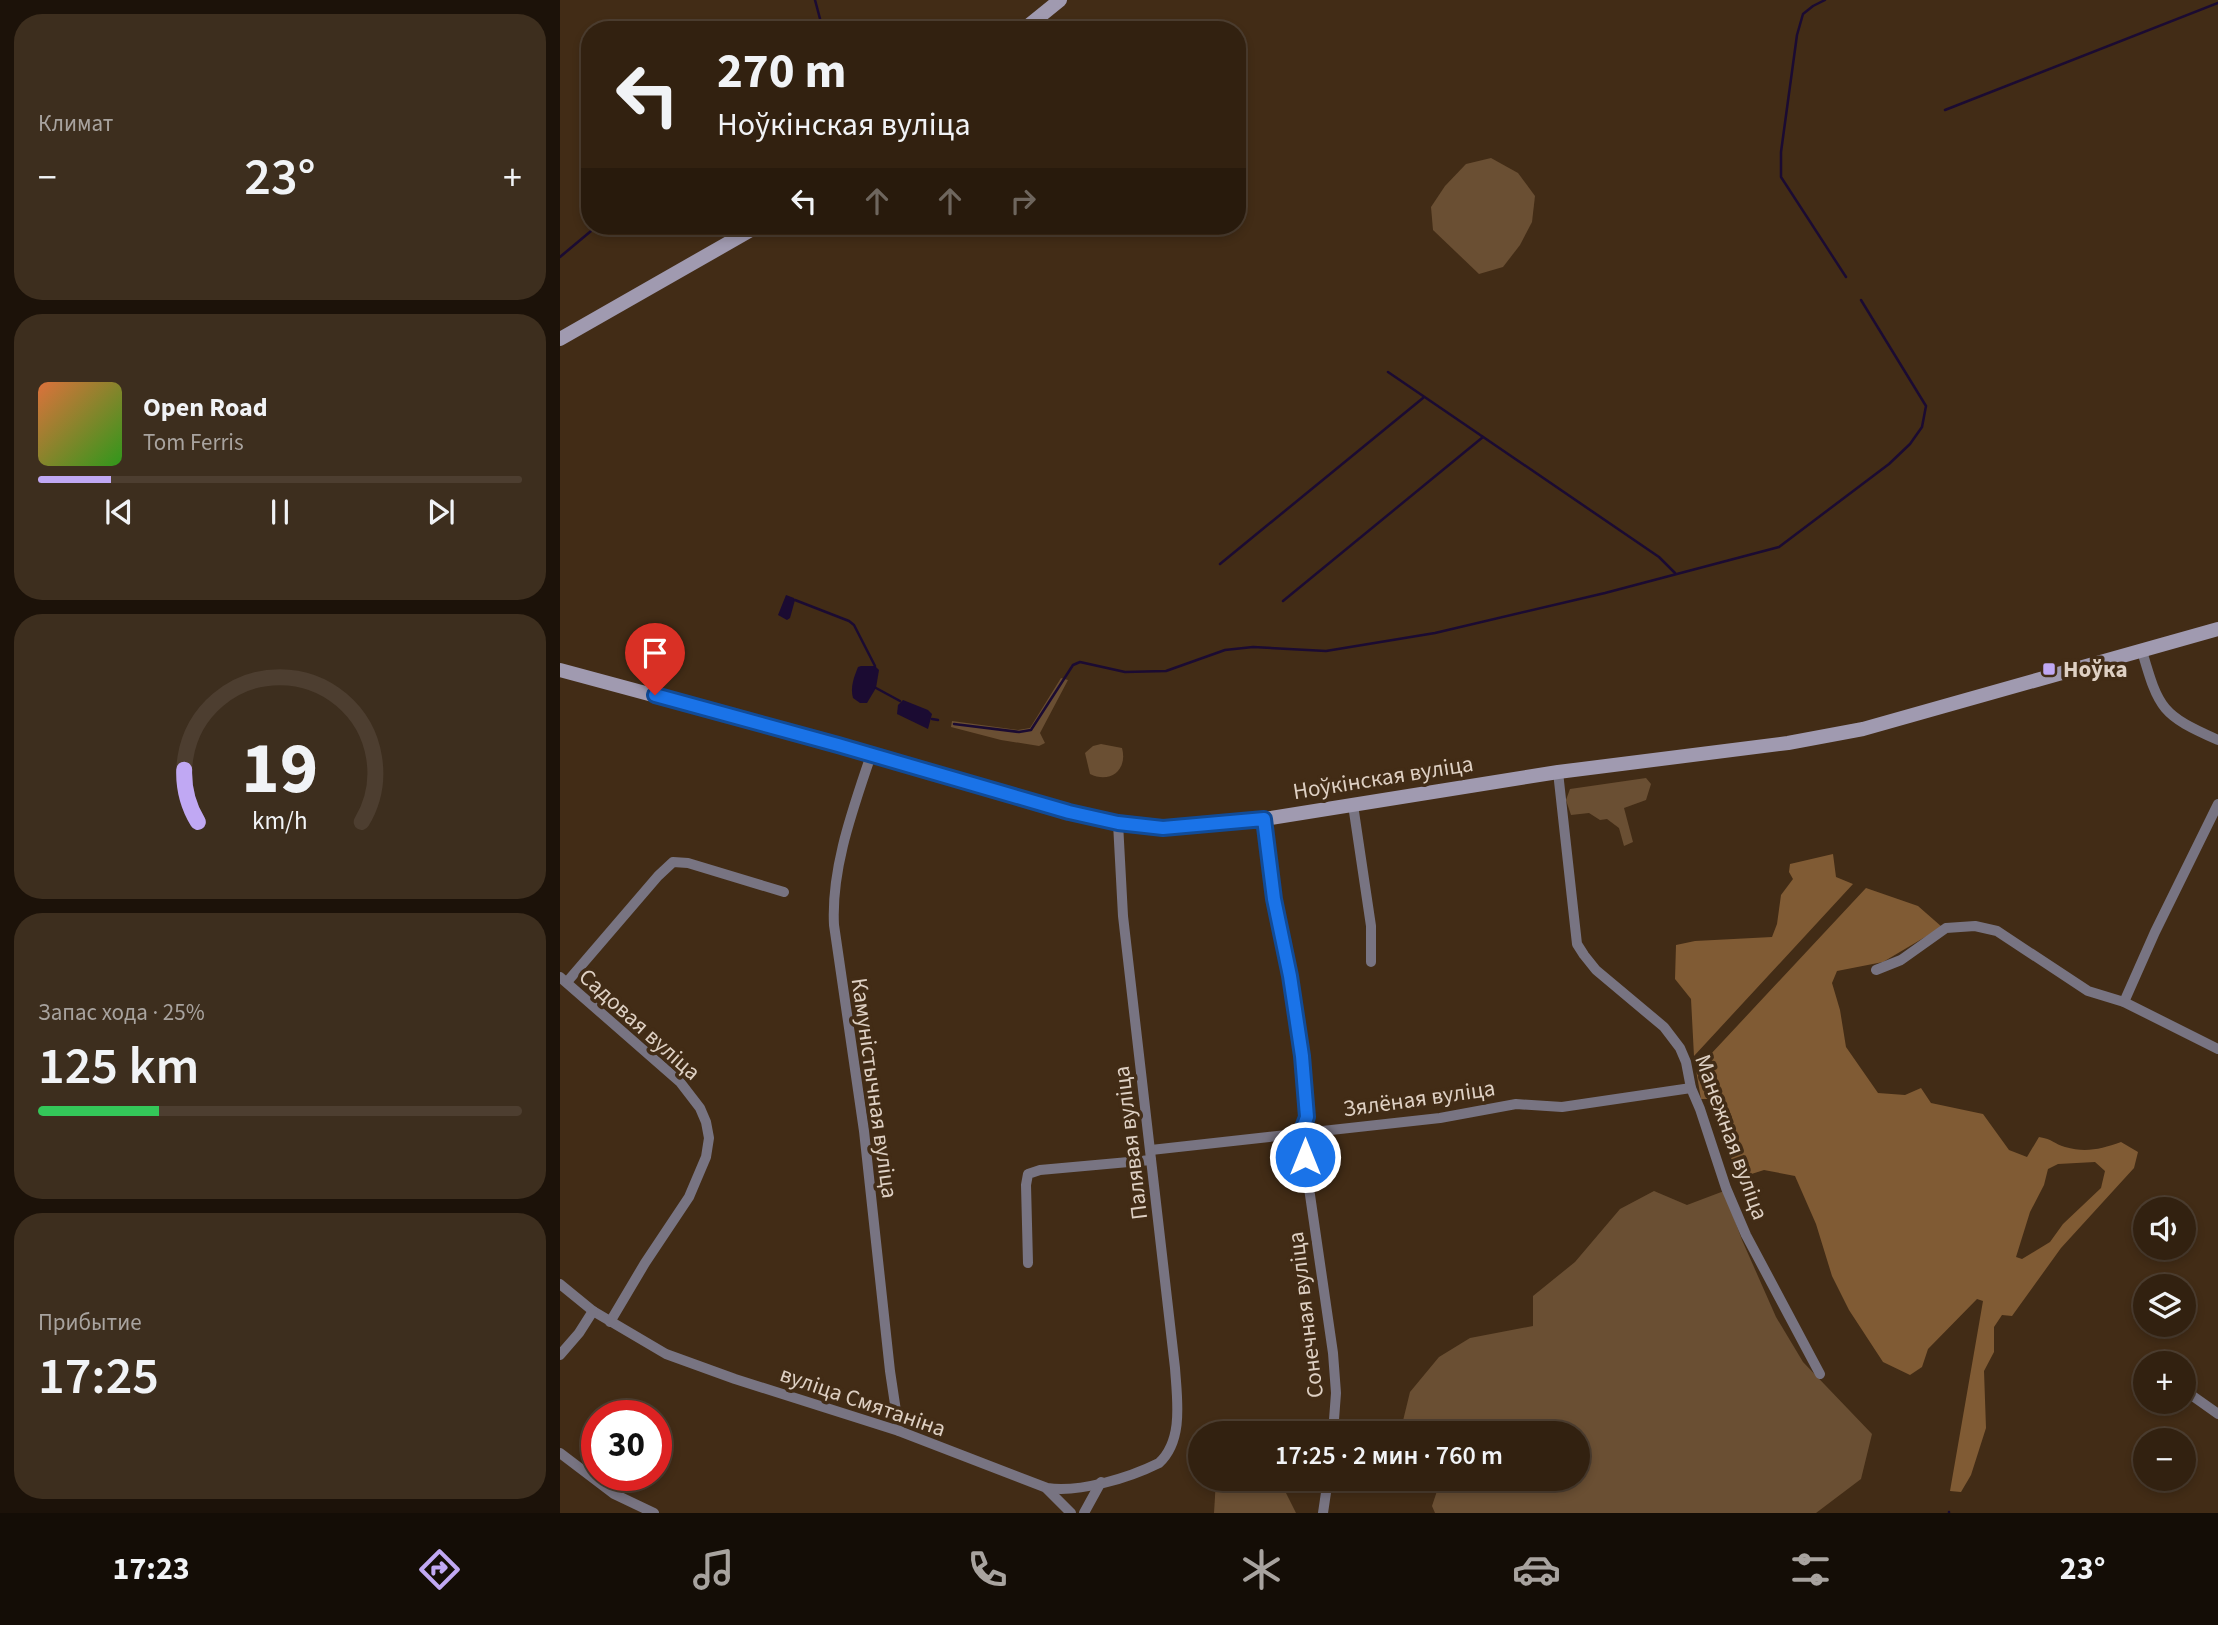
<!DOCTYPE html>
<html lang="ru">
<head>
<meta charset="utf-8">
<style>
  :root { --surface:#322110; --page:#3d2e1e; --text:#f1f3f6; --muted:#a8a39f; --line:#4d3e30; --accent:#c0a8f3 }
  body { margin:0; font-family:"Source Sans 3",sans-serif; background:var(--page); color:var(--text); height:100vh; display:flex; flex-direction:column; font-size:26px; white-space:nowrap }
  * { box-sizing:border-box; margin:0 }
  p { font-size:23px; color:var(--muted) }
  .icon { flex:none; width:38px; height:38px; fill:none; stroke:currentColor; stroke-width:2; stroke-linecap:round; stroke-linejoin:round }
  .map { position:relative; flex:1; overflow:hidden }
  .sheet { display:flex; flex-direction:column; gap:14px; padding:14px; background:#1c1209; width:560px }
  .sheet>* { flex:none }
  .hud { position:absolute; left:21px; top:21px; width:665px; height:214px; border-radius:28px; box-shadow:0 4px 10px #0003,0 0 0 2px var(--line); background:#322110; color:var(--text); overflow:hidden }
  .tools { position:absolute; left:1573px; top:1197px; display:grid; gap:14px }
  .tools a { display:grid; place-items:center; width:63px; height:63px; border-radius:50%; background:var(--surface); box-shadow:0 4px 10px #0003,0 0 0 2px var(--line); font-size:35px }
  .speed { position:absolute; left:21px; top:1400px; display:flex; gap:14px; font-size:35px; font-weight:700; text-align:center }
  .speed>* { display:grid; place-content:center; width:91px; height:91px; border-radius:50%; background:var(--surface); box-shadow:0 4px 10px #0003,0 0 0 2px var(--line); line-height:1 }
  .speed .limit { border:10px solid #d22; background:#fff; color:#111 }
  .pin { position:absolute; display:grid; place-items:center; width:60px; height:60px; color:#fff; margin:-72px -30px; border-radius:50% 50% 50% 0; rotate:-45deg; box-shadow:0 0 7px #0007 }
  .pin .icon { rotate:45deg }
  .me { position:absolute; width:77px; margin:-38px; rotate:0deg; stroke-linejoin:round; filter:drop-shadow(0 0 5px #0008) }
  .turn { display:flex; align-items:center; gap:24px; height:147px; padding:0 21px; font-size:32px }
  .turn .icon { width:91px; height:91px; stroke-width:2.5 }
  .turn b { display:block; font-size:49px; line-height:60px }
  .lanes { display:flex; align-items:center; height:66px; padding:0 21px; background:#0003; justify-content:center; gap:35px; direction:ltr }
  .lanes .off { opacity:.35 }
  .big { font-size:52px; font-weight:600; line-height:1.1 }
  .sheet .widget { flex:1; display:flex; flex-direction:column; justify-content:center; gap:10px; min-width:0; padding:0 24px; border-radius:28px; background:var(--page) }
  .sheet .dial { align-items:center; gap:0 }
  .dial svg { height:182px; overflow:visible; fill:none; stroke:var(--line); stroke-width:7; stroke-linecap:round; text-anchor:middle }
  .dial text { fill:var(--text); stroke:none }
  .song { display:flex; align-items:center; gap:21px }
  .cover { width:84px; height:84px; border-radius:10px; background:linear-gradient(135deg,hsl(20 70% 55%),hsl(110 70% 35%)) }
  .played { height:7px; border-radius:4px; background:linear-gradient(90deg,var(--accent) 15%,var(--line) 15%) }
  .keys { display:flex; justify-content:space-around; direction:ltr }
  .heat { display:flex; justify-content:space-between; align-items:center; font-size:38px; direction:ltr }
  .charge { height:10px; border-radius:5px; background:linear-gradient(90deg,#34c759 25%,var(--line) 0) }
  .trip { position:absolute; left:628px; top:1421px; width:402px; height:70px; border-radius:35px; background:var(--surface); box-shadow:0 4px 10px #0003,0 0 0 2px var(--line); font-weight:600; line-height:70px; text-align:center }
  .tab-bar { display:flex; height:112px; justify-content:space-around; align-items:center; background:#140d06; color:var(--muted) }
  .tab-bar .icon { width:49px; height:49px }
  .tab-bar .current { color:var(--accent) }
  .tab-bar b { font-size:32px; color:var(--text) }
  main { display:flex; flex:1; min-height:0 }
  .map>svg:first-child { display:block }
  .green { fill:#6a4f33 }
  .forest { fill:#805b34; fill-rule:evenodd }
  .water { fill:#1b0b32 }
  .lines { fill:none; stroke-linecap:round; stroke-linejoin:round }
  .stream { stroke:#1b0b32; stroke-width:2.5 }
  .street { stroke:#787482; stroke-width:10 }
  .secondary { stroke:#a09ab0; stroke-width:14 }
  .route-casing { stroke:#114b97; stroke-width:18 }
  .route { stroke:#1a73e8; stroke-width:12 }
  .poi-dot { fill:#c0a8f3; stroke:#422c16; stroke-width:2.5 }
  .labels { text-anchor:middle; stroke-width:7; stroke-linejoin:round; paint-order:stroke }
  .poi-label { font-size:23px; font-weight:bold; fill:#ded0c3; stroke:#422c16; text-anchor:start }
  .street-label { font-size:23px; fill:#ded0c3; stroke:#422c16 }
</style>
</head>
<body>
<main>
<section class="sheet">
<div class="widget"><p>Климат</p>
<div class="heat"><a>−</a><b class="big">23°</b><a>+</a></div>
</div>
<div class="widget">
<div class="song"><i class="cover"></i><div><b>Open Road</b><p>Tom Ferris</p></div></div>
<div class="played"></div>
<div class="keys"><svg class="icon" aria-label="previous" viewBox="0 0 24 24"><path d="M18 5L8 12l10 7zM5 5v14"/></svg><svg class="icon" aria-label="pause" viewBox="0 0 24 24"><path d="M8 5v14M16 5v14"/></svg><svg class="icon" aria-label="next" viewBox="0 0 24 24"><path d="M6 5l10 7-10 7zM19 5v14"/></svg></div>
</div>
<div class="widget dial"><svg viewBox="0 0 100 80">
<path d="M14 69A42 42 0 1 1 86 69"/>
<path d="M14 69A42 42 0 0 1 8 46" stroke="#c0a8f3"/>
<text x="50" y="56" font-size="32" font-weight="700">19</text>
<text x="50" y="72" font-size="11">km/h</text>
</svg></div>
<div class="widget"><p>Запас хода · 25%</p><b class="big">125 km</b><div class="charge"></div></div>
<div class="widget"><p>Прибытие</p><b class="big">17:25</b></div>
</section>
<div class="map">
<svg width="1658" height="1513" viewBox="0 0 1658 1513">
  <rect width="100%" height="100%" fill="#422c16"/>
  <!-- green -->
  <g class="green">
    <polygon points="931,158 958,173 975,196 972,222 960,245 943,267 919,274 873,230 871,207 885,186 906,164"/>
    <polygon points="501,678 508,680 480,733 485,743 479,746 441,740 391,727 392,721 458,730 470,728"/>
    <path d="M541,744L562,748C568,770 550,784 530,774L525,753L533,746Z"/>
    <polygon points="1086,778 1091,784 1086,800 1064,808 1073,842 1064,846 1059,828 1047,819 1040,820 1029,813 1011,815 1006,800 1010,789"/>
    <polygon points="1094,1191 1127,1205 1164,1191 1182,1240 1216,1317 1243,1362 1312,1434 1301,1479 1256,1513 875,1513 872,1506 881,1479 1018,1479 1018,1433 840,1433 850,1392 879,1357 910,1338 973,1326 973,1296 1015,1262 1060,1209"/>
    <polygon points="658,1479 719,1479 736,1513 654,1513 656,1480"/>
  </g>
  <!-- forest -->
  <g class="forest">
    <polygon points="1273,854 1276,877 1293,884 1134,1056 1131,999 1115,979 1116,945 1135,941 1212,937 1217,924 1221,895 1233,879 1229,872 1230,864"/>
    <path d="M1306,888L1358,906L1382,927L1323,962L1277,971L1272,983L1280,1010L1286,1047L1318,1093L1345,1095L1361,1088L1371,1103L1423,1114L1449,1150L1467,1157L1479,1137C1493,1139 1494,1144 1505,1147C1526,1153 1541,1149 1561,1142L1578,1152L1574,1168L1501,1248L1452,1316L1442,1315L1434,1327V1352L1424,1371L1426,1428L1411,1475L1401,1492L1390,1491L1423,1301L1417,1299L1368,1349L1362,1367L1350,1375L1323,1362L1289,1310L1272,1276L1256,1224L1235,1176L1204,1170L1182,1177L1160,1139L1171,1114L1161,1099H1141L1136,1070ZM1535,1162L1545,1171L1541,1188L1503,1224L1490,1242L1462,1259L1456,1257L1470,1212L1484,1185L1488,1169L1498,1164Z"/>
  </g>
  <!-- water -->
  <g class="water">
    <polygon points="226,595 234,598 235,600 230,618 227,620 218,615"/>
    <path d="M301,666H315L319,670L316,688L307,703H300L293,698C290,687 294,677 298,667Z"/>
    <polygon points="343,700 368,710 372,714 368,729 337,714 338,705"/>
  </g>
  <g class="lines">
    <!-- stream -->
    <g class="stream">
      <polyline points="255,0 263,30"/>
      <polyline points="1265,0 1253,6 1243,14 1237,35 1221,152 1221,177 1286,277"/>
      <polyline points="1385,110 1658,3"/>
      <polyline points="0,257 37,226"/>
      <polyline points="828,372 1099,557 1115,573"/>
      <polyline points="660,564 863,398"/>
      <polyline points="235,600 289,621 294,625 315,666"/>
      <polyline points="723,601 923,437"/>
      <polyline points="316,688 340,701"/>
      <polyline points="372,719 378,720"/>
      <polyline points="394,724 459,732 471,730 513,665 520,662 565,672 606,671 665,650 693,647 766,651 875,633 1045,593 1219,547 1329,464 1350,444 1362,427 1366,406 1301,300"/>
      <polyline points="1389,1513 1389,1512"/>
    </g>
    <!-- street -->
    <g class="street">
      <path d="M1582,651C1599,710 1602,715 1658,740"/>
      <path d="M311,755C293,809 271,868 274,925L304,1131L330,1371L339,1431"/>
      <polyline points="998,772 1017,944 1024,955 1036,970 1104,1027 1120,1048 1126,1062 1131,1088 1140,1109 1166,1188 1186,1235 1260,1374"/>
      <polyline points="793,805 811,926 811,962"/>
      <polyline points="704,819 714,899 730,977 742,1056 747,1117 741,1133 773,1353 776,1393 773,1433"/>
      <polyline points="1316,970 1341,960 1386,928 1415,926 1437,931 1528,991 1564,1002 1658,1049"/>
      <polyline points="0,977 120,1082 140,1108 146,1122 149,1138 146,1157 129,1197 85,1263 50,1322"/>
      <polyline points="7,982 98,876 113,862 128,863 224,892"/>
      <polyline points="1564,1002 1595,932 1658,804"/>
      <polyline points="591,1150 880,1118 956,1104 1002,1107 1131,1088"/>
      <polyline points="468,1263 466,1185 468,1174 480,1170 591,1160"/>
      <path d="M0,1284L33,1311L106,1354L175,1379L339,1431L487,1488C519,1493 569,1478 599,1463C624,1440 617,1399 615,1368L563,916L558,823"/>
      <polyline points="0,1355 19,1333 33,1311"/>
      <polyline points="1627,1392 1658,1414"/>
      <polyline points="0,1453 54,1494 94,1513"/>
      <polyline points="487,1489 511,1513"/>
      <polyline points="524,1513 541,1482"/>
      <polyline points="763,1513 768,1479"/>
    </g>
    <!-- secondary -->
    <g class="secondary">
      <polyline points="463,30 500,0"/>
      <polyline points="0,339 198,226"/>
      <polyline points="0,670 278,745 509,812 558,823 603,828 704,819 998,772 1228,743 1303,729 1658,629"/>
    </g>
  </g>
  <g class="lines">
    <!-- route casing -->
    <g class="route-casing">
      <polyline id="route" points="95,695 278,745 509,812 558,823 603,828 704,819 714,899 730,976 742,1056 747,1117 741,1133 745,1157"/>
    </g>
    <!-- route -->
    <use href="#route" class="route"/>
  </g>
  <!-- markers -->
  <rect class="poi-dot" x="1482" y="662" width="14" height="14" rx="3.5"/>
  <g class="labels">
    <!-- poi labels -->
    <g class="poi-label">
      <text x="1503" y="677">Ноўка</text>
    </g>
    <!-- street labels -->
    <g class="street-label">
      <text transform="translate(823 777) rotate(-9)" y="8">Ноўкінская вуліца</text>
      <text transform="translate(80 1024) rotate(42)" y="8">Садовая вуліца</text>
      <text transform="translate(315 1088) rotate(82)" y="8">Камуністычная вуліца</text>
      <text transform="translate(859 1098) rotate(-8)" y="8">Зялёная вуліца</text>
      <text transform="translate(1172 1137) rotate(70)" y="8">Манежная вуліца</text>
      <text transform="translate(570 1143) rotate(-97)" y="8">Палявая вуліца</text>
      <text transform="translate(745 1315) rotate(-97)" y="8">Сонечная вуліца</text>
      <text transform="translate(303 1401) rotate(19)" y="8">вуліца Смятаніна</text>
    </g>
  </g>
</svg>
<div class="tools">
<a><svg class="icon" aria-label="sound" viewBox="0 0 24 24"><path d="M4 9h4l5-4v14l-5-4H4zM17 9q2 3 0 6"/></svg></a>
<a><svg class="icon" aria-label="layers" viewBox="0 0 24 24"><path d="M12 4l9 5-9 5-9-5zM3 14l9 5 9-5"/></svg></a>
<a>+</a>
<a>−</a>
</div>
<div class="speed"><div class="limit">30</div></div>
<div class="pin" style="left:95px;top:695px;background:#d93025"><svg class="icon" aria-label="arrive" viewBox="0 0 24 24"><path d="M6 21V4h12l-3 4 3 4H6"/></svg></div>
<svg class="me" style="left:745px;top:1157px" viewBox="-20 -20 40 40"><circle r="17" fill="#1a73e8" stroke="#fff" stroke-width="3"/><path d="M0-11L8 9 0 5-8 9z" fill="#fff"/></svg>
<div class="trip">17:25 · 2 мин · 760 m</div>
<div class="hud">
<div class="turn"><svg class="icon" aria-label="left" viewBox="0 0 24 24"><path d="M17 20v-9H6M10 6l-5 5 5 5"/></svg><div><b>270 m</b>Ноўкінская вуліца</div></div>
<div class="lanes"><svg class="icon" aria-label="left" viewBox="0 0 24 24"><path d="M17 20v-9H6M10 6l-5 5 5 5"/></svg><svg class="icon off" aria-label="ahead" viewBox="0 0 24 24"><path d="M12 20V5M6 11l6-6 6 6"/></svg><svg class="icon off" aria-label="ahead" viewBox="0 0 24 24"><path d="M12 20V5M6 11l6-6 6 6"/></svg><svg class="icon off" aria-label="right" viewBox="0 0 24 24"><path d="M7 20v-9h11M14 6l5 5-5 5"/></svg></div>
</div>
</div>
</main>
<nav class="tab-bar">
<b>17:23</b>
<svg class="icon current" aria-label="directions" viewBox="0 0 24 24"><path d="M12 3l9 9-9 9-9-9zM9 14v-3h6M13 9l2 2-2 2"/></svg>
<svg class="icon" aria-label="music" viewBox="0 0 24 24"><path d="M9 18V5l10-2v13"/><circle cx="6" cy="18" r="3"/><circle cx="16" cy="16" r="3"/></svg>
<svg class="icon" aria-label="phone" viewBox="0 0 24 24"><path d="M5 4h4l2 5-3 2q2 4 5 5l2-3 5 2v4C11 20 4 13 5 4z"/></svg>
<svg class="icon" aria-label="climate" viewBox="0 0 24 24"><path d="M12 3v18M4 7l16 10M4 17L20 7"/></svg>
<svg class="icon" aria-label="car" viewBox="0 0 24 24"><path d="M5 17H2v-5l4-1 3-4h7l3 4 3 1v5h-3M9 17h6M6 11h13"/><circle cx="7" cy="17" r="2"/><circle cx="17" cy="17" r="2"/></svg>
<svg class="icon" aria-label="filters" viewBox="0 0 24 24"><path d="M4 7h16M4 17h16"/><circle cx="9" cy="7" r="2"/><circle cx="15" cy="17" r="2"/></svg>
<b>23°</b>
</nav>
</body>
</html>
